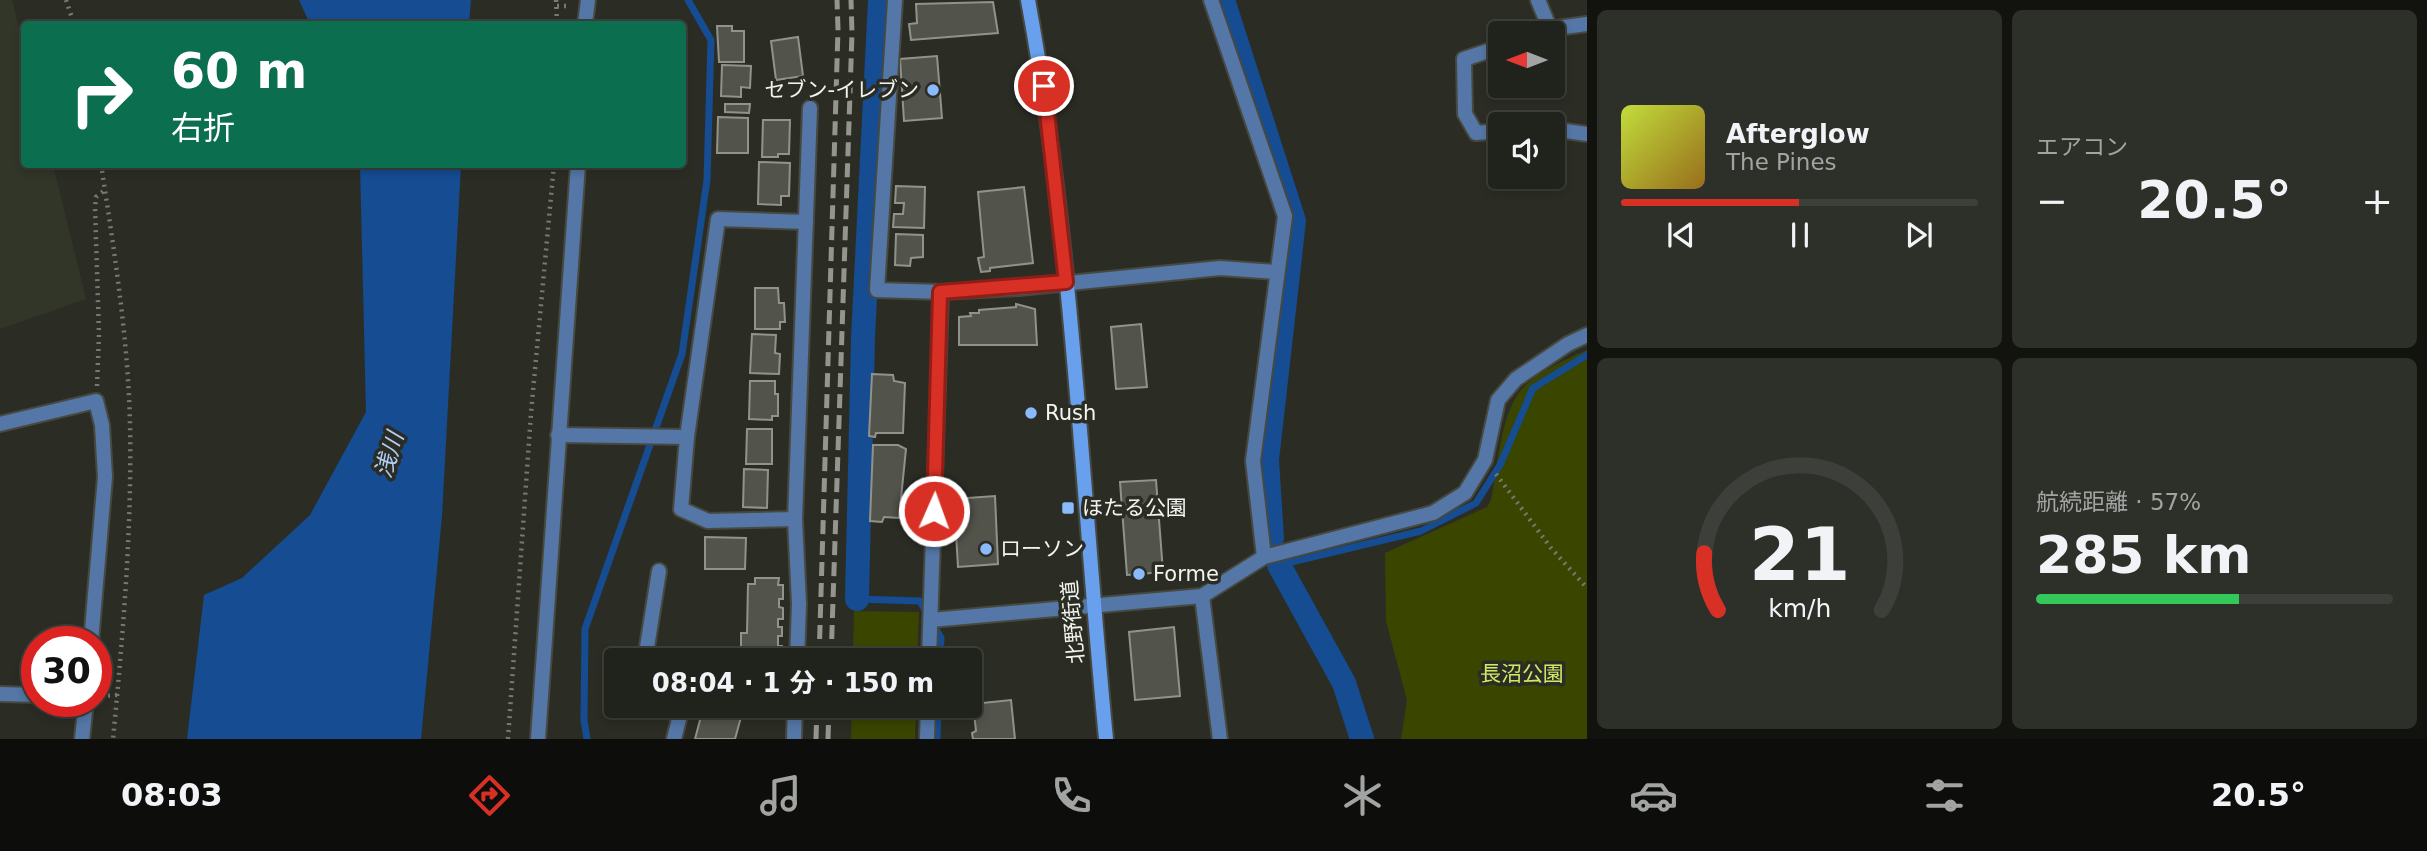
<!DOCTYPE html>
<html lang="ja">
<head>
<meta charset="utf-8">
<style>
  :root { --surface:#20221c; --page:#2d2f29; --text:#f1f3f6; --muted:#a2a4a3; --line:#3d3f3b; --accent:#d93025 }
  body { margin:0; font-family:"DejaVu Sans","Noto Sans JP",sans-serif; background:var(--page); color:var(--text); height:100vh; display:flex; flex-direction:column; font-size:26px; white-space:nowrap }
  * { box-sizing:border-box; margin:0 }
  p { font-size:23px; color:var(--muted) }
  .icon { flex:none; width:38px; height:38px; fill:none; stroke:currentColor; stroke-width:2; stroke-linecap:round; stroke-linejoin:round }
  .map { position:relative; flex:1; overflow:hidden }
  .drawer { display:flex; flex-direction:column; gap:10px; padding:10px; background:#12130f; width:840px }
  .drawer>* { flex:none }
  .top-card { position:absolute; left:21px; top:21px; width:665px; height:147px; border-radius:7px; box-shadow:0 4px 10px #0003,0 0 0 2px var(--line); background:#0b6e4f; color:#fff; overflow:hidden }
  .needle { width:46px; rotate:270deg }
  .fabs { position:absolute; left:1488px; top:21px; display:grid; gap:14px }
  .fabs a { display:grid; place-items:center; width:77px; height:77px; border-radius:7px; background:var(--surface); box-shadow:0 4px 10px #0003,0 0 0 2px var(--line); font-size:35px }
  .speed { position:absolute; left:21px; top:626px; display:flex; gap:14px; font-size:35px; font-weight:700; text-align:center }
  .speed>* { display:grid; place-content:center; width:91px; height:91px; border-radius:50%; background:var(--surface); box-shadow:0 4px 10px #0003,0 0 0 2px var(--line); line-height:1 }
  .speed .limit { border:10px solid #d22; background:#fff; color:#111 }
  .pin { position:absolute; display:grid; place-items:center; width:60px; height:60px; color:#fff; margin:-30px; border:4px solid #fff; border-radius:50%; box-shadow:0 2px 7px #0007 }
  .me { position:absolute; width:77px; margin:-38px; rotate:2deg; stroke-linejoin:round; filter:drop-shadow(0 0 5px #0008) }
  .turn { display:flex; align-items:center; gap:24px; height:147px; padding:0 35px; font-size:32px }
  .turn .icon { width:91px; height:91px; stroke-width:2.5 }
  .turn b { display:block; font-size:49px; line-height:60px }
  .big { font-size:52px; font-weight:700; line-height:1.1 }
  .drawer .widget { flex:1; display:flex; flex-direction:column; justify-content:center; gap:10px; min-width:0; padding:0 24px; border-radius:10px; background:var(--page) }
  .drawer .dial { align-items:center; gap:0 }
  .dial svg { height:182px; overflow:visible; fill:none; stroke:var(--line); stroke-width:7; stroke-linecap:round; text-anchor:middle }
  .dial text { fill:var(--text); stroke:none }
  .song { display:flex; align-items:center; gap:21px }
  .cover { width:84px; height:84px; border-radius:10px; background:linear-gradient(135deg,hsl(70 70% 55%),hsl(40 70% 35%)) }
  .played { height:7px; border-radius:4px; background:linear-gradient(90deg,var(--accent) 50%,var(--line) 50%) }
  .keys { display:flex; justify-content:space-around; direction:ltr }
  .heat { display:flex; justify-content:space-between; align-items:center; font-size:38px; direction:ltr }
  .charge { height:10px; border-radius:5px; background:linear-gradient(90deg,#34c759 57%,var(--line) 0) }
  .drawer .tiles { flex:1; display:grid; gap:10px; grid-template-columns:repeat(2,1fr) }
  .trip { position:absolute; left:604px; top:648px; width:378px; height:70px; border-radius:7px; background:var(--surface); box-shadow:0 4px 10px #0003,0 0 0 2px var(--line); font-weight:700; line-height:70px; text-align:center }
  .dock { display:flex; height:112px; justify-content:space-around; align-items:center; background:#0d0e0b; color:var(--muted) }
  .dock .icon { width:49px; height:49px }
  .dock .selected { color:var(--accent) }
  .dock b { font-size:32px; color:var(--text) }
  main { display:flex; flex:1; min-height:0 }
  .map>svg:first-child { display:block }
  .built { fill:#323628 }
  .green { fill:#3a4500 }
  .water { fill:#154c92 }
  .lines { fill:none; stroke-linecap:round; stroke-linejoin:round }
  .stream { stroke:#154c92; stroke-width:7 }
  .canal { stroke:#154c92; stroke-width:24 }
  .building { fill:#52544b; stroke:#91938a; stroke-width:2 }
  .street-casing { stroke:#474941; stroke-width:18 }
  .secondary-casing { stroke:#474941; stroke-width:18 }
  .path { stroke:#777972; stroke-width:4.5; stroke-dasharray:2 5; stroke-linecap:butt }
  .street { stroke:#5477a7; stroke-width:14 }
  .secondary { stroke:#68a0ed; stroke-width:14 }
  .rail { stroke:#93958e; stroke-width:5; stroke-dasharray:14 7; stroke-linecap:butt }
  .route-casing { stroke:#8d1f18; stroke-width:18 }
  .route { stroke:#d93025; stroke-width:12 }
  .poi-dot { fill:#8abafc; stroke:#2b2d25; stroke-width:2.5 }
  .labels { text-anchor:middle; stroke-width:7; stroke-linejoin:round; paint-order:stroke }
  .poi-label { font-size:21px; fill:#f2f4ee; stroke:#2b2d25; text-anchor:start }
  .street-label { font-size:21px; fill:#f2f4ee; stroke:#2b2d25 }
  .park-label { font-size:21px; fill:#cfe967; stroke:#2b2d25 }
  .water-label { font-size:23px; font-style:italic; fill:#b1cef5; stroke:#2b2d25 }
</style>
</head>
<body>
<main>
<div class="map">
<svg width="1587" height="739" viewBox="0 0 1587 739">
  <rect width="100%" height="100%" fill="#2b2d25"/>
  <!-- built -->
  <polygon class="built" points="0,0 12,0 24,49 24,164 53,165 86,299 0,329"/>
  <!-- green -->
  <g class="green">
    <path d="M1587,350V739H1401L1407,700L1386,621L1385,553L1487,507L1491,500C1497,469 1500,421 1518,394C1529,376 1568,358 1587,350Z"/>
    <polygon points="854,611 919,612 917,660 853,660"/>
    <polygon points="852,705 916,705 915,739 851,739"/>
  </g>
  <!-- water -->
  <g class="water">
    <polygon points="299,0 471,0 469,24 310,24"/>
    <polygon points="360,165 461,165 442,516 421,739 187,739 204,595 242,578 310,515 366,412"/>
  </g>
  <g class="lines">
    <!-- stream -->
    <g class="stream">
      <polyline points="1279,565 1421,531 1476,503 1500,465 1533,388 1587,355"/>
      <polyline points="857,599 920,601 941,638 940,660"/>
      <polyline points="587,739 584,720 585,629 682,354 707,180 711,40 688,0"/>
      <polyline points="937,739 938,705"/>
    </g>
    <!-- canal -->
    <g class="canal">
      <polyline points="1223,0 1294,221 1267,460 1272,538"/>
      <polyline points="1279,565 1344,683 1362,739"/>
      <polyline points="857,599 863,338 880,0"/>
    </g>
  </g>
  <!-- building -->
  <g class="building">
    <polygon points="993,2 998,33 911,40 909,24 917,23 916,4"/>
    <polygon points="717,26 732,26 732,31 744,31 744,62 719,62"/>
    <polygon points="798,37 803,76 776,80 771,41"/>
    <polygon points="937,56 942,118 904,121 900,59"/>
    <polygon points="722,65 751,66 750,88 741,87 741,97 721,96"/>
    <polygon points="725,104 750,104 749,113 725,112"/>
    <polygon points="718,117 748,118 748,153 717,153"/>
    <polygon points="763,120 790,120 789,154 778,154 778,157 762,157"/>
    <polygon points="759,162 790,163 789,196 781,196 781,205 758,204"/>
    <polygon points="896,186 925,187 924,228 893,227 894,214 903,214 904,203 895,203"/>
    <polygon points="1024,187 1033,263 990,268 990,271 981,272 978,258 984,257 978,192"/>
    <polygon points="896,234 923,235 923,257 911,258 910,266 895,265"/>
    <polygon points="755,288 778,288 779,303 784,303 785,322 780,322 780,329 755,329"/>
    <polygon points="1016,304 1035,309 1037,345 959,345 959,317 971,316 970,313 979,313 979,310 1016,307"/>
    <polygon points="1141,324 1147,387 1116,389 1111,327"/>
    <polygon points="752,334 776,335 775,353 780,354 779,374 750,373"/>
    <polygon points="872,374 893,375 894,381 905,383 903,433 876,433 875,437 869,436"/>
    <polygon points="750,381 775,381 775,394 778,394 778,416 772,416 772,420 749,419"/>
    <polygon points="747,429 772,429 772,464 746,464"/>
    <polygon points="873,445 898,445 906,449 899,518 884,517 882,522 870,521"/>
    <polygon points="744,469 768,470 767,508 743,507"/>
    <polygon points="1156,480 1163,572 1127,575 1120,482"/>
    <polygon points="995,496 998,564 958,567 954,499"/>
    <polygon points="705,537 746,538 745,569 705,569"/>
    <polygon points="755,578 779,578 778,585 783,585 783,599 779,599 779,607 783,608 783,619 778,619 778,627 782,627 782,636 778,636 778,646 782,646 782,660 748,660 748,655 741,655 741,633 747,633 748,584 755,584"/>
    <polygon points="1174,627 1180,696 1135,700 1129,632"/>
    <polygon points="1011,700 1015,739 973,739 972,733 976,731 973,704"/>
    <polygon points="704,705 726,705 743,710 735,739 695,739"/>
  </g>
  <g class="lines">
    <!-- street casing -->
    <g class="street-casing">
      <g id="street">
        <polyline points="895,0 877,290 941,292 1019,288 1220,268 1276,272"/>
        <polyline points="1211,0 1285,216 1253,461 1264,557"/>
        <polyline points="1538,0 1550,29"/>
        <polyline points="585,24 588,0"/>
        <polyline points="1538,33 1550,29 1587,24"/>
        <polyline points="1500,47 1464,59 1465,114 1476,133 1500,131"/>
        <polyline points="1552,129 1587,134"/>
        <polyline points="0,424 96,401 102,425 105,477 91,642"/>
        <polyline points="558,435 687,437 681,509 708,521 795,519"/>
        <polyline points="687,437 718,219 806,222"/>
        <polyline points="1202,596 1220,739"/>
        <polyline points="931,620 1202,596 1264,557 1433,513 1465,493 1485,460 1498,400 1516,379 1568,344 1587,335"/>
        <polyline points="645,660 659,571"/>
        <polyline points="797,660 799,604 795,519 810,108"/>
        <polyline points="929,660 941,292"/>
        <polyline points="0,694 37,695"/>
        <polyline points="651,705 680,715 674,739"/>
        <polyline points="82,739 86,702"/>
        <polyline points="538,739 578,164"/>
        <polyline points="794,739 795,705"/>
        <polyline points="927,739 928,705"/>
      </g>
    </g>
    <!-- secondary casing -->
    <g class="secondary-casing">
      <path id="secondary" d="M1028,0C1073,244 1082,493 1106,739"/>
    </g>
    <!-- path -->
    <g class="path">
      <polyline points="66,0 74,24"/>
      <polyline points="556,0 557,24"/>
      <polyline points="557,6 570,6"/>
      <path d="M101,164C114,250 128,337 130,424C132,529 123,635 113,739"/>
      <polyline points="97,386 99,334 95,208 96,197 105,190"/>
      <polyline points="1496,474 1551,548 1587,588"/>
      <polyline points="101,696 117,695"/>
      <polyline points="508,739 531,413 554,164"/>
    </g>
    <!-- street -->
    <use href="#street" class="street"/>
    <!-- secondary -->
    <use href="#secondary" class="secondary"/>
    <!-- rail -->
    <g class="rail">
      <polyline points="819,660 838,29 837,0"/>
      <polyline points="831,660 852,33 851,0"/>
      <polyline points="816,739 817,705"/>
      <polyline points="828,739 829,705"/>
    </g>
  </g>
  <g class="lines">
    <!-- route casing -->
    <g class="route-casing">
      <polyline id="route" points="934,511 940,292 1066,282 1044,86"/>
    </g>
    <!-- route -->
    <use href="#route" class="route"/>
  </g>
  <!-- markers -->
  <g class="poi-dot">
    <circle cx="933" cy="90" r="7"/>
    <circle cx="1031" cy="413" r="7"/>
    <rect x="1061" y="501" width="14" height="14" rx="3.5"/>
    <circle cx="986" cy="549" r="7"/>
    <circle cx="1139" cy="574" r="7"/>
  </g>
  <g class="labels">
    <!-- poi labels -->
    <g class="poi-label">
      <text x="919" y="97" text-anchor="end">セブン-イレブン</text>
      <text x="1045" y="420">Rush</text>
      <text x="1082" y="515">ほたる公園</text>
      <text x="1000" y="556">ローソン</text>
      <text x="1153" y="581">Forme</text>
    </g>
    <!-- street labels -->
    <g class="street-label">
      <text transform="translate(1073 622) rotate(-95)" y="7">北野街道</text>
    </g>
    <!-- park labels -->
    <g class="park-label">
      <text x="1522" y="681">長沼公園</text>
    </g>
    <!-- water labels -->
    <g class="water-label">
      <text transform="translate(389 455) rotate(-73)" y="8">浅川</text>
    </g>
  </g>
</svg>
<div class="fabs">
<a><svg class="needle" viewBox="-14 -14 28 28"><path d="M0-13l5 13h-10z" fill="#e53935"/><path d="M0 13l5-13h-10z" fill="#a2a4a3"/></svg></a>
<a><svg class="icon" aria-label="sound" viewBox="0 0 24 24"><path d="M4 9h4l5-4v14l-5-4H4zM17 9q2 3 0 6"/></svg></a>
</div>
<div class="speed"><div class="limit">30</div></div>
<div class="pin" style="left:1044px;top:86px;background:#d93025"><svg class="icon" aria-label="arrive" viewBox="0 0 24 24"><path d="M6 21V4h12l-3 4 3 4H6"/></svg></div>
<svg class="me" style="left:934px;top:511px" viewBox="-20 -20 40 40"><circle r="17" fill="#d93025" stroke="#fff" stroke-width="3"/><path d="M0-11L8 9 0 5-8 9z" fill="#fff"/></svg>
<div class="trip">08:04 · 1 分 · 150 m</div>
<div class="top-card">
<div class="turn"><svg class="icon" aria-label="right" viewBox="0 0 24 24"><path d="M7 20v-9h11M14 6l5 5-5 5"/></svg><div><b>60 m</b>右折</div></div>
</div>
</div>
<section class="drawer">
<div class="tiles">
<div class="widget">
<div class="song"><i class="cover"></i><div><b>Afterglow</b><p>The Pines</p></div></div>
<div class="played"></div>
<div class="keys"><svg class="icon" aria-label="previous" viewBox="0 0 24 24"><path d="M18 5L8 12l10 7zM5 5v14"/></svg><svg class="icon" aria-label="pause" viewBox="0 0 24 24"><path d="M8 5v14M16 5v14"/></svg><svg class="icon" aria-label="next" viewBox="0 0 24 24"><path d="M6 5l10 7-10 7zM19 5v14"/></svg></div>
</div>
<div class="widget"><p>エアコン</p>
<div class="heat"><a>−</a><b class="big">20.5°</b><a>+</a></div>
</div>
<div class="widget dial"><svg viewBox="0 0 100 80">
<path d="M14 69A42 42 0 1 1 86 69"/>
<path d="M14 69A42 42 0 0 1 8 44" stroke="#d93025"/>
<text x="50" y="56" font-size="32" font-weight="700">21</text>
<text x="50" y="72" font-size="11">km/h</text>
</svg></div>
<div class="widget"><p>航続距離 · 57%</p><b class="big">285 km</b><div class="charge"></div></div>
</div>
</section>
</main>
<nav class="dock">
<b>08:03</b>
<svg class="icon selected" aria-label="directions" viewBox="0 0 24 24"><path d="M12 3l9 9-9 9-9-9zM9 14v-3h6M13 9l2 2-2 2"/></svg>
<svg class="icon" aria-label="music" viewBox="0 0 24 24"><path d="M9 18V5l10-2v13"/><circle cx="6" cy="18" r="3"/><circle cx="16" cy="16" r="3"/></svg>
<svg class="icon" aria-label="phone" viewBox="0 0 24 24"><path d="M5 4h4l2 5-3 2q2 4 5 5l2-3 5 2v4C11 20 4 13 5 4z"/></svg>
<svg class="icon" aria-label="climate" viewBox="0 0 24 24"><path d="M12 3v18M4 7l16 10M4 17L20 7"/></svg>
<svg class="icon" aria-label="car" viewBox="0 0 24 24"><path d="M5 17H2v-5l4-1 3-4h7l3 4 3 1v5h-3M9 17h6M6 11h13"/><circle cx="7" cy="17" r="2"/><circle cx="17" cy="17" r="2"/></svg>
<svg class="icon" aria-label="filters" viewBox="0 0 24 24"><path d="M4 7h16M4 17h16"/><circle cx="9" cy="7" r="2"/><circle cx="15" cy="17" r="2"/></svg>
<b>20.5°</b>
</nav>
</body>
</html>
